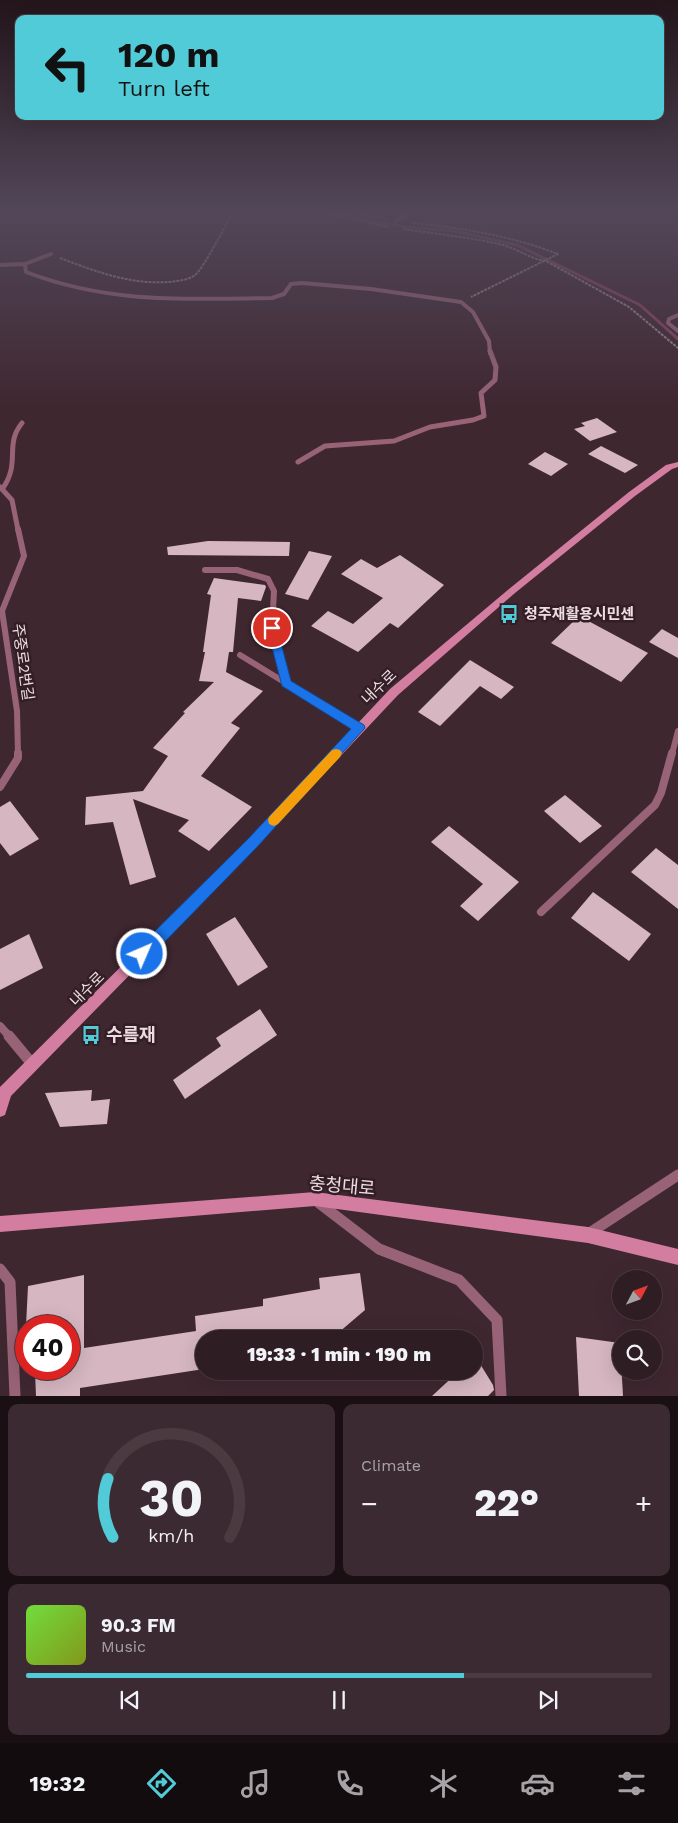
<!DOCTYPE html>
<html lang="en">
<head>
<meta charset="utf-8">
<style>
  :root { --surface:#2f1d24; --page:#3b2a31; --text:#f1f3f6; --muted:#a7a2a6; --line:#4a3b41; --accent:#52cbd8 }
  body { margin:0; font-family:"Work Sans","Noto Sans KR",sans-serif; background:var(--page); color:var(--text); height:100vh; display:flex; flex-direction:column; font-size:19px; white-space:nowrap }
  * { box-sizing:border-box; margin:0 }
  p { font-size:16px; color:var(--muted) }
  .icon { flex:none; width:28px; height:28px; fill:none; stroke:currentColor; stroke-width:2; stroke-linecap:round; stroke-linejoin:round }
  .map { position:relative; height:1396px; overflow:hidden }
  .sheet { display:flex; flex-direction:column; gap:8px; padding:8px; background:#1a1014; flex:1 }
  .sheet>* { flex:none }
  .hud { position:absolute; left:15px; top:15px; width:649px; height:105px; border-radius:10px; box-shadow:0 5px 20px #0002,0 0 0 1px var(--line); background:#52cbd8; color:#111; overflow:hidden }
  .needle { width:32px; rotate:49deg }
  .controls { position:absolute; left:612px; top:1270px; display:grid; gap:10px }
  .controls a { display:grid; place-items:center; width:50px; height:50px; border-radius:50%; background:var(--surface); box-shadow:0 5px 20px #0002,0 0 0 1px var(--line); font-size:25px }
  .speed { position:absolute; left:15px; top:1315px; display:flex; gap:10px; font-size:25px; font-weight:700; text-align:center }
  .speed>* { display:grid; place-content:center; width:65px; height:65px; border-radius:50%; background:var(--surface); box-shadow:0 5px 20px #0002,0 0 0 1px var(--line); line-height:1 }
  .speed .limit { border:8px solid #d22; background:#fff; color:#111 }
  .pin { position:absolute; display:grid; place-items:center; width:42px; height:42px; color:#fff; margin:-21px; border:2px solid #fff; border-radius:50%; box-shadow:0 1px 5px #0007 }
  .me { position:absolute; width:55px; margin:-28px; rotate:45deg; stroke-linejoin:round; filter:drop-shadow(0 0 4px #0008) }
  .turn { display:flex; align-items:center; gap:18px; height:105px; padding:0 20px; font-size:22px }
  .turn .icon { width:65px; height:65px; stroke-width:2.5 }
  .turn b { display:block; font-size:35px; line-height:42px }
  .big { font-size:38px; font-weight:800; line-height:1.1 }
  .sheet .card { flex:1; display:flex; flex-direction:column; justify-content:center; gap:8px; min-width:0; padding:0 18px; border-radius:10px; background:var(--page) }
  .sheet .dial { align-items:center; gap:0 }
  .dial svg { height:130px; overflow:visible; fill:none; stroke:var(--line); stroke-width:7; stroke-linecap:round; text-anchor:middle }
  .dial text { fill:var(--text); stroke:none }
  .song { display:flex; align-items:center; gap:15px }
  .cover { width:60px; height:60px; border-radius:8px; background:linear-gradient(135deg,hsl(100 70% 55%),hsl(70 70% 35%)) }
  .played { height:5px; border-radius:2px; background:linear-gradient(90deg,var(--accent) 70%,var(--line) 70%) }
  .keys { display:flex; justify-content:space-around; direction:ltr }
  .heat { display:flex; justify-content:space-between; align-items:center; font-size:28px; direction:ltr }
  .sheet .tiles { flex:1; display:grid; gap:8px; grid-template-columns:1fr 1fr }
  .card:last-child { grid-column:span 2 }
  .trip { position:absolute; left:195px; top:1330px; width:288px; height:50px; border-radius:25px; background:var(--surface); box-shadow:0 5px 20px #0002,0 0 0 1px var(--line); font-weight:800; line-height:50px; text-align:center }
  .menu { display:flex; height:80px; justify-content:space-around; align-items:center; background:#130c0e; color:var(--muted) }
  .menu .icon { width:35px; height:35px }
  .menu .active { color:var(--accent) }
  .menu b { font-size:22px; color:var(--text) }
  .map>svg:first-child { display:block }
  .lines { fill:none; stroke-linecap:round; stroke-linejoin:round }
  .stream { stroke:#894160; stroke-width:3 }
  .building { fill:#d5b6c1 }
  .path { stroke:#98848c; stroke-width:2; stroke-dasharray:3 1; stroke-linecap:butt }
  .lane-far4 { stroke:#986377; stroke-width:4 }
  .lane-far3 { stroke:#986377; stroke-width:5 }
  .lane-far2 { stroke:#986377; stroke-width:6 }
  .lane-far1 { stroke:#986377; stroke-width:8 }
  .lane { stroke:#986377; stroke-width:11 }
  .secondary { fill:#d37ea0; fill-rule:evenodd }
  .route { fill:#1a73e8; stroke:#114b97 }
  .slow { fill:#f59e0b }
  .labels { text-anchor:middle; stroke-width:5; stroke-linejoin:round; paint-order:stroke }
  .poi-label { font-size:15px; font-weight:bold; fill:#eddde3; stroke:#341e26; text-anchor:start }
  .street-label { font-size:15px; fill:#eddde3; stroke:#341e26 }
  .near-poi-label { font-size:18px; font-weight:bold; fill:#eddde3; stroke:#341e26; text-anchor:start }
  .near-street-label { font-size:18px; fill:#eddde3; stroke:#341e26 }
</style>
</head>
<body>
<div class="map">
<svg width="678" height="1396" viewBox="0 0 678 1396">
  <rect width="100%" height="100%" fill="#3f2730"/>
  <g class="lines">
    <!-- stream -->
    <polyline class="stream" points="331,212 404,227 455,231 517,245 640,305 678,339"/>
  </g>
  <!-- building -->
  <g class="building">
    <polygon points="597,418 617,432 590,441 574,429 585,426 581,423"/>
    <polygon points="601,446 638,465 625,473 588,454"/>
    <polygon points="545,452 568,464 551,476 528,464"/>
    <polygon points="208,541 290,542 289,556 168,555 167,547"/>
    <polygon points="309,551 332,556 308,600 285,594"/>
    <polygon points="400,555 444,585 398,628 390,623 358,652 311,626 328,611 353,624 383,598 341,574 361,559 377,568"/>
    <polygon points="214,578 265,585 266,587 261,601 238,598 233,652 229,652 226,672 263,691 231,723 240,728 201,776 252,807 209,851 178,831 189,820 133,799 156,877 130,885 113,822 85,825 86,797 143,791 168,756 153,748 185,713 183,712 214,682 199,681 205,652 203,652 211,595 207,594"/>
    <polygon points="579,616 648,653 621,682 551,643"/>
    <polygon points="662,629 678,638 678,658 649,642"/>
    <polygon points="470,660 514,687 501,699 480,686 440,726 418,712"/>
    <polygon points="565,795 602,826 580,843 544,811"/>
    <polygon points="10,801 39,839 10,856 0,843 0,807"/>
    <polygon points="449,826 519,882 478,921 460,906 483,884 431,842"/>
    <polygon points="656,848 678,865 678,909 631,872"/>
    <polygon points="593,892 651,934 629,961 571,918"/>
    <polygon points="235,917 268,967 238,986 206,934"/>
    <polygon points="29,934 43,968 0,990 0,949"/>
    <polygon points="260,1009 277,1035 185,1099 173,1080 221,1046 216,1038"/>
    <polygon points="92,1090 91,1101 110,1099 107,1124 60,1127 45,1093"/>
    <polygon points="360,1273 365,1310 331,1339 204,1339 204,1369 80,1388 80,1396 36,1396 35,1372 48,1369 69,1369 69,1326 26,1326 28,1286 84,1275 84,1348 196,1331 195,1316 263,1306 263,1299 320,1289 319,1278"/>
    <polygon points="576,1337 620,1343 623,1396 579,1396"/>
    <polygon points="474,1354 493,1385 494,1390 488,1396 432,1396 459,1371 474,1371"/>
  </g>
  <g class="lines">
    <!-- path -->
    <g class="path">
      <polyline points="321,212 389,227"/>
      <polyline points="350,212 387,219"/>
      <path d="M413,223C463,228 511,236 558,254L471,297"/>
      <path d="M403,229C436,234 470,237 503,245C518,249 530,259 546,261L629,307L678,348"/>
      <path d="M60,258C97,272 136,287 177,281C183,280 190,279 195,275C204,268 226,224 233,212"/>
    </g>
    <!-- lane-far4 -->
    <g class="lane-far4">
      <polyline points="396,221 411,212"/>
      <polyline points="25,264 51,254"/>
      <path d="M0,265L25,264L26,272C110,304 184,299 272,298L284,294L291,284L302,283L371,289L461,302L473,312L489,341L490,353"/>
      <polyline points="678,315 669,319 668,323 678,331"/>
    </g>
    <!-- lane-far3 -->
    <g class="lane-far3">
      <polyline points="298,462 325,446 394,441 430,427 473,420 484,416 481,393 495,380 496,367 490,351"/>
      <polyline points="0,487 12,500 18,530"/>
      <path d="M3,488C21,462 4,445 22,423"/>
    </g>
    <!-- lane-far2 -->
    <g class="lane-far2">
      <polyline points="205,570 237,570 268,579 274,591 272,628 286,683"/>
      <polyline points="240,655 359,728"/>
      <polyline points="18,754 17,711 2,611 24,556 18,529"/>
      <polyline points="672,754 678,731"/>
    </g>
    <!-- lane-far1 -->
    <g class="lane-far1">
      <polyline points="0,787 18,758 18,753"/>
      <polyline points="541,912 655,805 661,793 672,753"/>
      <polyline points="0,1026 10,1037"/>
    </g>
    <!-- lane -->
    <g class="lane">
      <polyline points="9,1036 33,1065"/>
      <polyline points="319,1203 379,1249 459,1280 497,1320 501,1396"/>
      <polyline points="588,1234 678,1175"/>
      <polyline points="0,1269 10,1282 15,1396"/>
    </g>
    <!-- secondary -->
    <g class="secondary">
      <polygon points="678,462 678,467 672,469 635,496 515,593 398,695 256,846 11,1096 5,1115 0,1117 0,1087 248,840 390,689 509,589 629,492 666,465"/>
      <polygon points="315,1192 588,1227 678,1249 678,1265 588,1243 315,1206 0,1232 0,1216"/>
    </g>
  </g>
  <!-- sky -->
  <linearGradient id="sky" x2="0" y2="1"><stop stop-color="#23151a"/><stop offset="0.52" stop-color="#524759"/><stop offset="1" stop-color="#524759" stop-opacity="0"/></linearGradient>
  <rect width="678" height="407" fill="url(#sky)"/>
  <!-- route -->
  <polygon class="route" points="272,624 277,628 291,681 364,725 365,728 257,847 148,959 142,961 137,959 135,954 137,949 248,839 351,729 282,686 267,628"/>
  <!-- slow -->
  <polygon class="slow" points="336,749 340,750 342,753 340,757 278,824 274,826 269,824 268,820 269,817 332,750"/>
  <!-- icons -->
  <defs>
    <g id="bus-bare" transform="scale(1.5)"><path d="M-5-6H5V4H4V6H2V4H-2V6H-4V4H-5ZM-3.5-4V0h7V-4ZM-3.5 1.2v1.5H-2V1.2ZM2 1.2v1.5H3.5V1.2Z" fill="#52cbd8" stroke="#341e26" stroke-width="2.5" paint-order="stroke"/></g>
  </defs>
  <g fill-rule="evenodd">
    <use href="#bus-bare" x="509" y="614"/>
    <use href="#bus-bare" x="91" y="1035"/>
  </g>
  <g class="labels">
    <!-- poi labels -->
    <g class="poi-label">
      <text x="524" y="619">청주재활용시민센</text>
    </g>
    <!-- street labels -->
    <g class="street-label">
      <text transform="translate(23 662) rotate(82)" y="5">주중로2번길</text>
      <text transform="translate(379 687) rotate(-44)" y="5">내수로</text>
      <text transform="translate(87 989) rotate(-45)" y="5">내수로</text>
    </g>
    <!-- near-poi labels -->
    <g class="near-poi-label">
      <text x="106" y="1041">수름재</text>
    </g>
    <!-- near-street labels -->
    <g class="near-street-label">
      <text transform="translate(342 1186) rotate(5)" y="6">충청대로</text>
    </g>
  </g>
</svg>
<div class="controls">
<a><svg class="needle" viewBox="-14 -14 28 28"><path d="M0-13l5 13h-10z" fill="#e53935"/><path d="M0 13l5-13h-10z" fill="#a7a2a6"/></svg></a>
<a><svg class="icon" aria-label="search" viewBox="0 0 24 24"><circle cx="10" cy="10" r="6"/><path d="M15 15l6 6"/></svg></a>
</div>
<div class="speed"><div class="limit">40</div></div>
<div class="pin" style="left:272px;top:628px;background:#d93025"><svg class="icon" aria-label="arrive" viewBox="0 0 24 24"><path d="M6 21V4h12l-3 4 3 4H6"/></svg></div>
<svg class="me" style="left:142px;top:954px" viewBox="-20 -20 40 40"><circle r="17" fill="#1a73e8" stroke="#fff" stroke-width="3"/><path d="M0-11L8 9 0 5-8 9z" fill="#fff"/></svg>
<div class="trip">19:33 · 1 min · 190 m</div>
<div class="hud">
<div class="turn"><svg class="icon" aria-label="left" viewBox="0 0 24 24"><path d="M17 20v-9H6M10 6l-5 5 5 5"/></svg><div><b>120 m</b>Turn left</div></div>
</div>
</div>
<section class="sheet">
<div class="tiles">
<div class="card dial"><svg viewBox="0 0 100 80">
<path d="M14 69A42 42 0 1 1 86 69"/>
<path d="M14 69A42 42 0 0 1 11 33" stroke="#52cbd8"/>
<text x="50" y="56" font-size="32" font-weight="700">30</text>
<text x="50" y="72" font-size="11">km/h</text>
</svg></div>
<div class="card"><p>Climate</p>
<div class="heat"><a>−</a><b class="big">22°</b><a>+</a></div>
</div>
<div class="card">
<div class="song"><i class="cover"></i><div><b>90.3 FM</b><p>Music</p></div></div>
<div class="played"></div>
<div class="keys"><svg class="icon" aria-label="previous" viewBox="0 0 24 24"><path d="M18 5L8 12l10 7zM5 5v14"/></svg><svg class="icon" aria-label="pause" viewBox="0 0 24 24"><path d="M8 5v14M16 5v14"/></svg><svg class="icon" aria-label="next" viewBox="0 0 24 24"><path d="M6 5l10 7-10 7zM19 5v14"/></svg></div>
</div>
</div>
</section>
<nav class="menu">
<b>19:32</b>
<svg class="icon active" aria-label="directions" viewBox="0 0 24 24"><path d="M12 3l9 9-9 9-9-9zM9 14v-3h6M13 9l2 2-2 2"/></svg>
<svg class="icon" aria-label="music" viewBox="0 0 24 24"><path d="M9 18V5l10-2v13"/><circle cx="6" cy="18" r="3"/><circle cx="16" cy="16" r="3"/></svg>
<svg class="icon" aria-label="phone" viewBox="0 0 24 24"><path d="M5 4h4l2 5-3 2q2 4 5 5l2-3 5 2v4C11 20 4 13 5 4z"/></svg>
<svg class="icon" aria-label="climate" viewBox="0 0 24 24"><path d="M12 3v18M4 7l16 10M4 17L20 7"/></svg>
<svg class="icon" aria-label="car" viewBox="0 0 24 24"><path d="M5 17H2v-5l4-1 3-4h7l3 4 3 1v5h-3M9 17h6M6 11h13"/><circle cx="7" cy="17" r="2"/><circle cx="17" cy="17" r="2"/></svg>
<svg class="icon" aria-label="filters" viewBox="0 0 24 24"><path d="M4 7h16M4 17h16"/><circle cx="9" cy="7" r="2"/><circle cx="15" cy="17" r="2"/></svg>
</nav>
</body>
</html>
